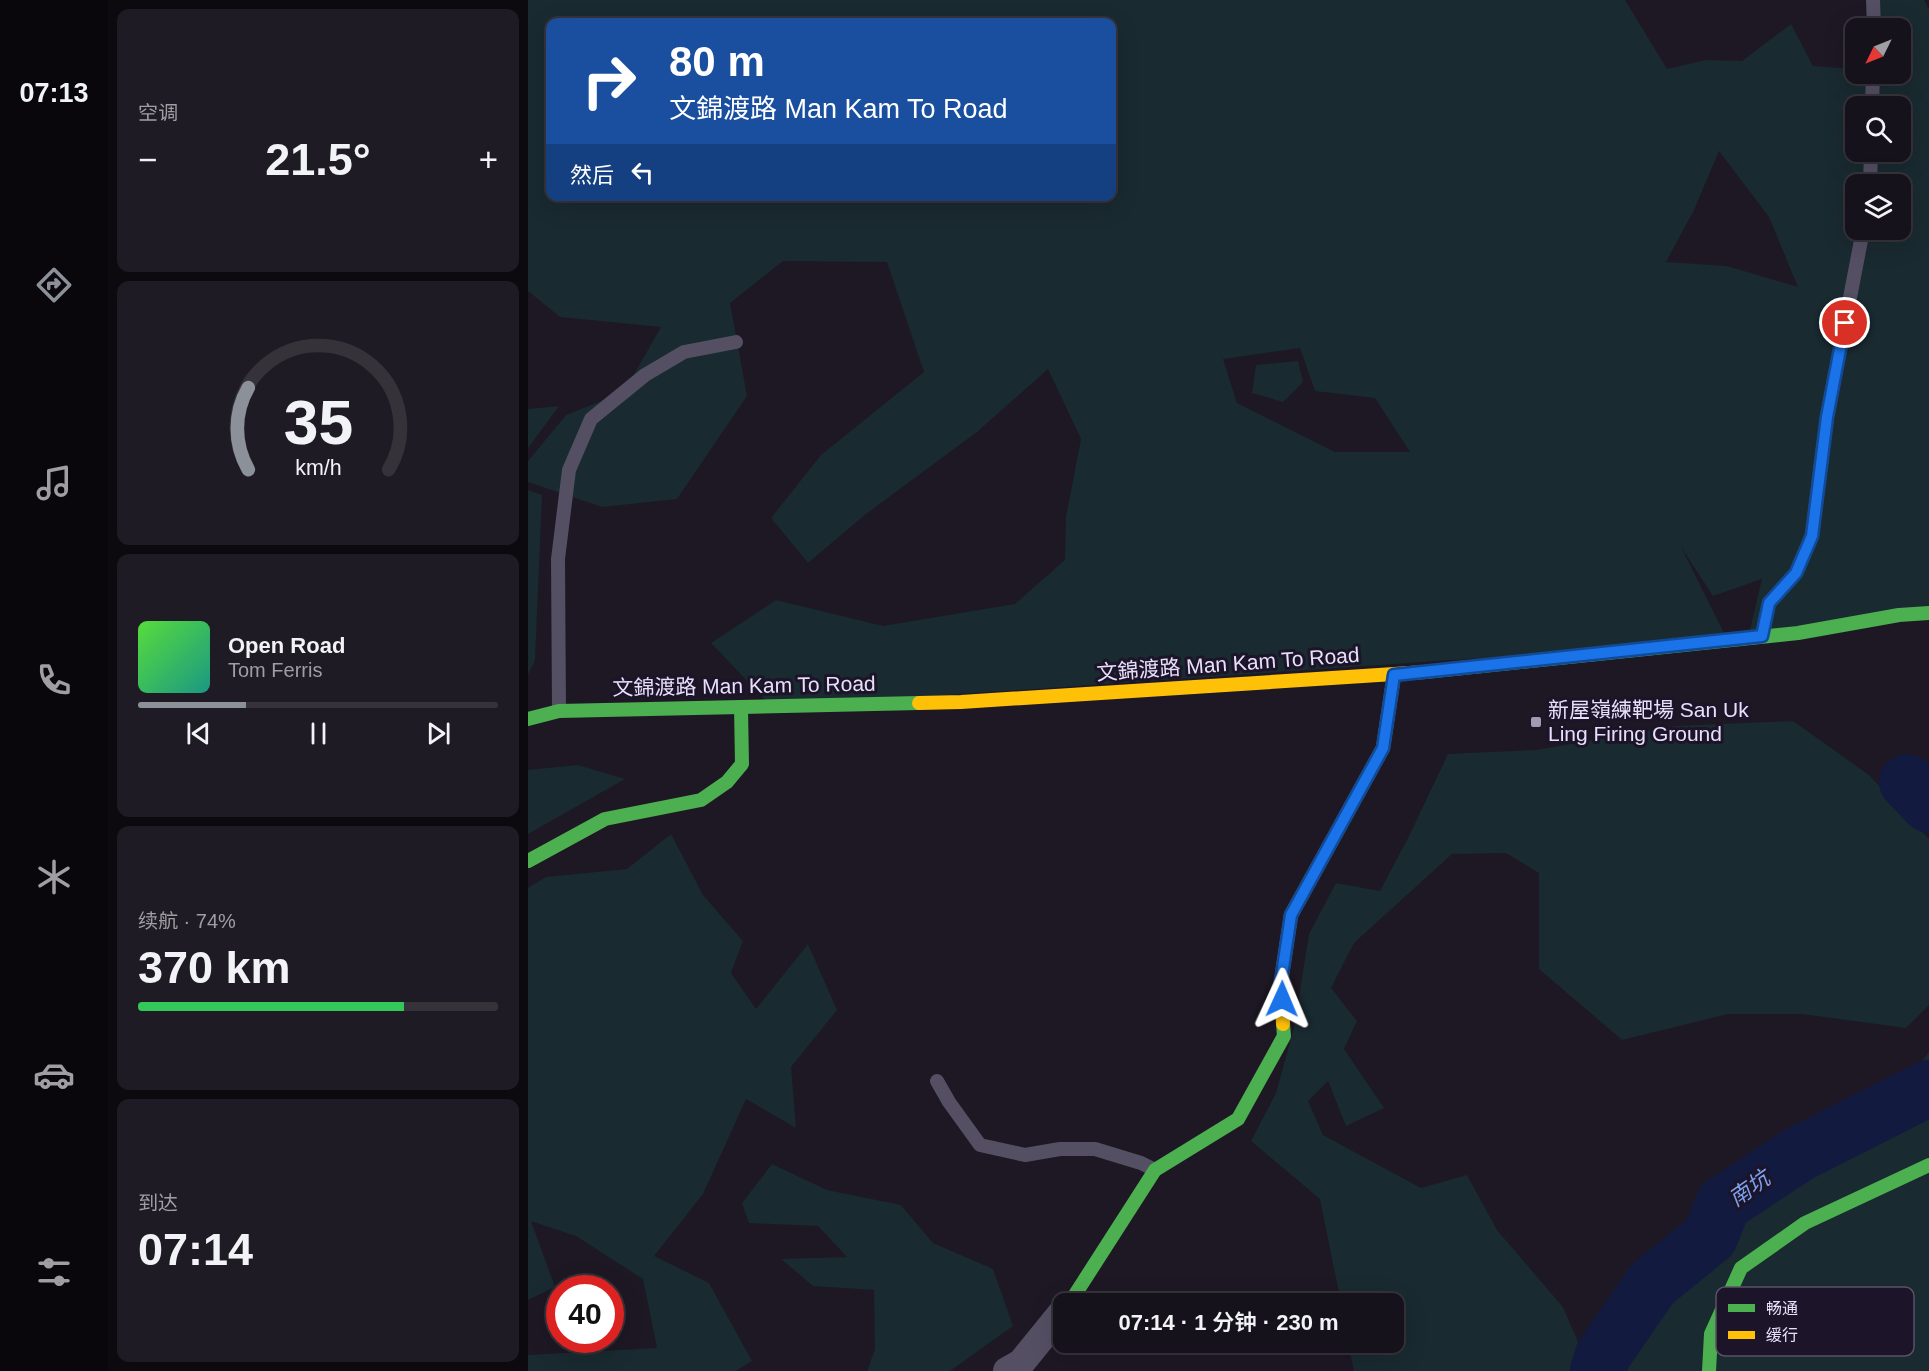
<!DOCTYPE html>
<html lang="zh">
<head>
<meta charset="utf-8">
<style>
  :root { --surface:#16121b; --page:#1f1b24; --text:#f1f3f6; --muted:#9e9ea3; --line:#35323a; --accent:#8c9099 }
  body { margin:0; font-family:Helvetica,"Noto Sans SC",sans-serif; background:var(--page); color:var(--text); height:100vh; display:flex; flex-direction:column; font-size:22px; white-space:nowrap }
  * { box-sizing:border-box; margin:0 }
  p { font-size:20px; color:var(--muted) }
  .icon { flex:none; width:33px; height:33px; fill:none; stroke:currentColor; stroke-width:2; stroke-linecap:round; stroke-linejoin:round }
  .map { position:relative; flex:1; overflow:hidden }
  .drawer { display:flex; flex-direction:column; gap:9px; padding:9px; background:#0c0a0f; width:420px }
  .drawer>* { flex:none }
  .guide { position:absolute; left:18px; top:18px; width:570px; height:183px; border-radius:12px; box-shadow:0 6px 24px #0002,0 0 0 2px var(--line); background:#1a4fa0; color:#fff; overflow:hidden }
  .needle { width:39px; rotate:227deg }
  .tools { position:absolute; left:1317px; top:18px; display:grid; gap:12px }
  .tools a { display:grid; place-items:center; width:66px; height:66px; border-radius:12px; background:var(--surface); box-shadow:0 6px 24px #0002,0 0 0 2px var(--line); font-size:30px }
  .speed { position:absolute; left:18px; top:1275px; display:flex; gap:12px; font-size:30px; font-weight:700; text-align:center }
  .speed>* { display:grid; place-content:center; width:78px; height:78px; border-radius:50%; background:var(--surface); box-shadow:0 6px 24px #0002,0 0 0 2px var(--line); line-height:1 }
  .speed .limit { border:9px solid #d22; background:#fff; color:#111 }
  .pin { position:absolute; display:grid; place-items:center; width:51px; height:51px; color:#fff; margin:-26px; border:3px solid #fff; border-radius:50%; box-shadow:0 2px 6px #0007 }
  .me { position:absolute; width:66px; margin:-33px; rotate:1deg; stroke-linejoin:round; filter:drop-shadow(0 0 4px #0008) }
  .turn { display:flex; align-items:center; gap:21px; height:126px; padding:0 24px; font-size:27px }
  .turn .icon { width:78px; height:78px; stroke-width:2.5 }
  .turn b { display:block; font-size:42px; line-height:51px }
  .then { display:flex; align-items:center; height:57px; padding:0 24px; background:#0003; gap:12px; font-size:22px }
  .big { font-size:45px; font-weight:600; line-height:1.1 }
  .drawer .tile { flex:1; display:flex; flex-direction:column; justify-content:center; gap:9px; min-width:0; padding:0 21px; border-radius:12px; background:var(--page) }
  .drawer .dial { align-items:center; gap:0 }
  .dial svg { height:156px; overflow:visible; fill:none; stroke:var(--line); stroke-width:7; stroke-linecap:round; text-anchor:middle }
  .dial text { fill:var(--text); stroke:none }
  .song { display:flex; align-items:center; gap:18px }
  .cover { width:72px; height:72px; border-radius:9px; background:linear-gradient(135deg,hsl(110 70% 55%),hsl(170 70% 35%)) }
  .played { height:6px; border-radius:3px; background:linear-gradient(90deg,var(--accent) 30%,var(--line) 30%) }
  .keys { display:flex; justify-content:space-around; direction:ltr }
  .heat { display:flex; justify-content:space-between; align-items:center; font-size:33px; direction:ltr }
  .charge { height:9px; border-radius:4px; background:linear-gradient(90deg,#34c759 74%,var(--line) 0) }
  .trip { position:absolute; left:525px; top:1293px; width:351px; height:60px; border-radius:12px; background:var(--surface); box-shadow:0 6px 24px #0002,0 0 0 2px var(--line); font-weight:600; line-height:60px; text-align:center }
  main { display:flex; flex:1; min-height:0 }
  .menu { display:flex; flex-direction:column; width:108px; justify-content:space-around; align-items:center; background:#09070b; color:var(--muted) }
  .menu .icon { width:42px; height:42px }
  .menu .current { color:var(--accent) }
  .menu b { font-size:27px; color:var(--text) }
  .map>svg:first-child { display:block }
  .green { fill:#192a30; fill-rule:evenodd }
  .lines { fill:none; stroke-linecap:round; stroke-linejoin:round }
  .river { stroke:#131a40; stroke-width:56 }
  .lane { stroke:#544f63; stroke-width:14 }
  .street { stroke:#544f63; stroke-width:28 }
  .fast { stroke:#4caf50; stroke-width:14 }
  .slow { stroke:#ffc107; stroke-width:14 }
  .route-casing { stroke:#114b97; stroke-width:15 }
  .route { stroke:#1a73e8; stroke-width:10 }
  .poi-dot { fill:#a19ab0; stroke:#1c1428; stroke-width:2 }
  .labels { text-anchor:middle; stroke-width:6; stroke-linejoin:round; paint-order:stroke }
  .street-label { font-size:21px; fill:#e8e0fb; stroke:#1c1428 }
  .poi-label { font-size:21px; fill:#e8e0fb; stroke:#1c1428; text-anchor:start }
  .water-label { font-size:22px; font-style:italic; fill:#7ba1ed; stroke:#1c1428 }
  .key { fill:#1c1428; stroke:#595167; stroke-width:1.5 }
  .key-label { font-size:16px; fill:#e8e0fb }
</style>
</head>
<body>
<main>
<nav class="menu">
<b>07:13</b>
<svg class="icon current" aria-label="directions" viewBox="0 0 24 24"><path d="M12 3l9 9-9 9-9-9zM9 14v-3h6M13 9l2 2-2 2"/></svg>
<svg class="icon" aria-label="music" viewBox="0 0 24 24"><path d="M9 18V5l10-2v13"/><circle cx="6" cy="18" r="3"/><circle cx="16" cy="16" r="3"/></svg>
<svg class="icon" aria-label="phone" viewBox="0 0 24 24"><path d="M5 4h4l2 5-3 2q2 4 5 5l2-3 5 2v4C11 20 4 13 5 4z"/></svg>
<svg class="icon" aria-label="climate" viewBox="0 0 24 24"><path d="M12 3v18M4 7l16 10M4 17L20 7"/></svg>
<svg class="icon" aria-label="car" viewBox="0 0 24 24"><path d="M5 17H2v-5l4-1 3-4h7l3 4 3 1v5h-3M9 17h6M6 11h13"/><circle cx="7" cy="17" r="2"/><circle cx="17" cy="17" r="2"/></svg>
<svg class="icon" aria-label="filters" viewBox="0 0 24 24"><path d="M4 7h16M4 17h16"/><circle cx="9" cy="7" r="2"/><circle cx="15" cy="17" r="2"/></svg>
</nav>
<section class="drawer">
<div class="tile"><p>空调</p>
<div class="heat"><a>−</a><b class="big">21.5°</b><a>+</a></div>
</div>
<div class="tile dial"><svg viewBox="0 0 100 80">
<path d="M14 69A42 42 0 1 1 86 69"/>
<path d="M14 69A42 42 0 0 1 14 27" stroke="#8c9099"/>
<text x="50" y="56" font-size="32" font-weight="700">35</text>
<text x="50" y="72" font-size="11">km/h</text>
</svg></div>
<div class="tile">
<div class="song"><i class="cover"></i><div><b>Open Road</b><p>Tom Ferris</p></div></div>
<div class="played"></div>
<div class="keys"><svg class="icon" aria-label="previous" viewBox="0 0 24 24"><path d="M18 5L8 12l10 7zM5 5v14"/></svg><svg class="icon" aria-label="pause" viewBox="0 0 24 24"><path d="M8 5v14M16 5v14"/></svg><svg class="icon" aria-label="next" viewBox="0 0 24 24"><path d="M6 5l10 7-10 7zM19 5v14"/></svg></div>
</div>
<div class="tile"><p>续航 · 74%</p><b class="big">370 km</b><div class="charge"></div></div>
<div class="tile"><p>到达</p><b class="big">07:14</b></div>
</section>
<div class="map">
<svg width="1401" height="1371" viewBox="0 0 1401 1371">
  <rect width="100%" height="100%" fill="#1d1824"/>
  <!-- green -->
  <g class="green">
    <path d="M0,0H1097L1139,69L1178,60L1214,61L1263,24L1285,66L1327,69L1328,74H1372V28H1345V0H1396L1401,9V613L1220,638L1234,579L1185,596L1153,547L1200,641L244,707L183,643L248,600L355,626L487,604L537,560L538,517L553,439L520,369L449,432L338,514L280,563L243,518L293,455L396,372L359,262L255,261L202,303L219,396L149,499L74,507L0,482V461L38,415L96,392L133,327L32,317L0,291ZM22,22H584V196H22ZM1328,106H1372V152H1328ZM1191,151L1241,217L1270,287L1199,266L1138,262L1166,210ZM1328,184H1372V230H1328ZM772,348L787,391L847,398L882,452H807L709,403L695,359Z"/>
    <polygon points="770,361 775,382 755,402 724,393 728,365"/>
    <polygon points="31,406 0,448 0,409"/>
    <polygon points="0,490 14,495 7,660 0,675"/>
    <polygon points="1265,721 1341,775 1401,839 1401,1005 1378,1028 1274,1014 1200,1014 1094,1040 1011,969 1011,873 978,853 924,854 826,943 803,988 829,1021 816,1049 856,1108 818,1126 800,1081 780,1101 795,1135 893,1188 939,1175 969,1230 1035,1307 1060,1365 1056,1371 826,1371 820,1343 866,1342 866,1304 813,1303 792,1199 723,1141 748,1093 766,1028 781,934 808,883 852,891 882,834 920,754 1008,750 1148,726"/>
    <polygon points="50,765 97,779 0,834 0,770"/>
    <polygon points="143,834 175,895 215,941 203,973 228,1009 280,944 309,1010 263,1067 268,1128 218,1099 175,1194 126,1256 181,1283 224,1361 208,1371 0,1371 0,1355 129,1348 115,1279 48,1236 3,1221 27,1287 0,1300 0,888 18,877 99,869"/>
    <polygon points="1401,1052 1401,1371 1082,1371 1124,1284 1230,1181 1393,1062"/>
    <polygon points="244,1164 299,1190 373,1205 405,1243 465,1269 485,1326 422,1371 339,1371 347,1349 346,1290 285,1286 253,1259 319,1257 290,1226 221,1223 214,1203"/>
  </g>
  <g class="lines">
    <!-- river -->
    <g class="river">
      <polyline points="1379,782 1401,805"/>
      <polyline points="1070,1371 1075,1355 1124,1284 1182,1237 1195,1204 1271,1154 1401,1088"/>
    </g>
    <!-- lane -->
    <g class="lane">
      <polyline points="1345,0 1346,28"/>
      <polyline points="1344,106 1345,74"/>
      <polyline points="1342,184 1343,152"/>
      <polyline points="1234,636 1241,603 1268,573 1284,535 1299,417 1335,230"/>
      <polyline points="31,711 30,559 41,470 63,419 117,375 156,352 208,342"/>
      <polyline points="409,1081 421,1102 452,1145 497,1155 532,1149 567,1149 613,1163 627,1170"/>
    </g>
    <!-- street -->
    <polyline class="street" points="479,1371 493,1363 536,1310"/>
    <!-- fast -->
    <g class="fast">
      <polyline points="897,672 1270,633 1371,615 1401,613"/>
      <polyline points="0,719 31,711 391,703"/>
      <polyline points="0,861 77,819 173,800 199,782 214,764 213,707"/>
      <polyline points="541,1304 627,1170 710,1119 756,1036 755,1024"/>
      <polyline points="1181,1371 1183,1334 1213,1268 1277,1223 1401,1165"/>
    </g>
    <!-- slow -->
    <g class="slow">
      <polyline points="391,703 433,702 897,672"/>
      <polyline points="755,1024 753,981 763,915 855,748 866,675"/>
    </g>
  </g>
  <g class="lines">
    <!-- route casing -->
    <g class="route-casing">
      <polyline id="route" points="754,999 753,981 763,915 855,748 866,675 1234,636 1241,603 1268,573 1284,536 1299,417 1317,323"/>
    </g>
    <!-- route -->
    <use href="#route" class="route"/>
  </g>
  <!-- markers -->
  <rect class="poi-dot" x="1002" y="716" width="12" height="12" rx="3"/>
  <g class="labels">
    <!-- street labels -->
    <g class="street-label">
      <text transform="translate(700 664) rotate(-4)" y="7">文錦渡路 Man Kam To Road</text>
      <text transform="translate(216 686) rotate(-1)" y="7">文錦渡路 Man Kam To Road</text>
    </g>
    <!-- poi labels -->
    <g class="poi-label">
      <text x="1020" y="717">新屋嶺練靶場 San Uk<tspan x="1020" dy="24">Ling Firing Ground</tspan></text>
    </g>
    <!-- water labels -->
    <g class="water-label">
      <text transform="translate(1221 1188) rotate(-35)" y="8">南坑</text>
    </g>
  </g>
  <!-- legend -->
  <rect x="1188" y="1287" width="198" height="69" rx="9" class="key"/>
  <rect x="1200" y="1304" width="27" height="8" fill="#4caf50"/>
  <rect x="1200" y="1331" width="27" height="8" fill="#ffc107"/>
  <g class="key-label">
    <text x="1238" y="1314">畅通</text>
    <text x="1238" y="1341">缓行</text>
  </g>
</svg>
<div class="tools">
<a><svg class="needle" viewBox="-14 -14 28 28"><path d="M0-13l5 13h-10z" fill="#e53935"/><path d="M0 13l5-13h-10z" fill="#9e9ea3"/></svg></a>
<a><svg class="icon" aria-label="search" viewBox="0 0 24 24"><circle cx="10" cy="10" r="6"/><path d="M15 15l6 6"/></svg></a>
<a><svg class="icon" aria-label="layers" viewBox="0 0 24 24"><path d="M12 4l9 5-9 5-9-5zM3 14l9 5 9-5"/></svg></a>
</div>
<div class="speed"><div class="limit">40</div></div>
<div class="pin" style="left:1317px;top:323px;background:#d93025"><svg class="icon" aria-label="arrive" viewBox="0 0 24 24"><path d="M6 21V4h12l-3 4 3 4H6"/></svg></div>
<svg class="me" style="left:754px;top:999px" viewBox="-20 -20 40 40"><path d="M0-17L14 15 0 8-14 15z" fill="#1a73e8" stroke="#fff" stroke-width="4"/></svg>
<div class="trip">07:14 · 1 分钟 · 230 m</div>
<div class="guide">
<div class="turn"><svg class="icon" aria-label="right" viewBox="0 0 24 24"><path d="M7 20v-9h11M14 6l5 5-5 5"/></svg><div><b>80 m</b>文錦渡路 Man Kam To Road</div></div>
<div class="then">然后<svg class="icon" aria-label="left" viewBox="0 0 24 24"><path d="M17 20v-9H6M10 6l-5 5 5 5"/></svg></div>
</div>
</div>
</main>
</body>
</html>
